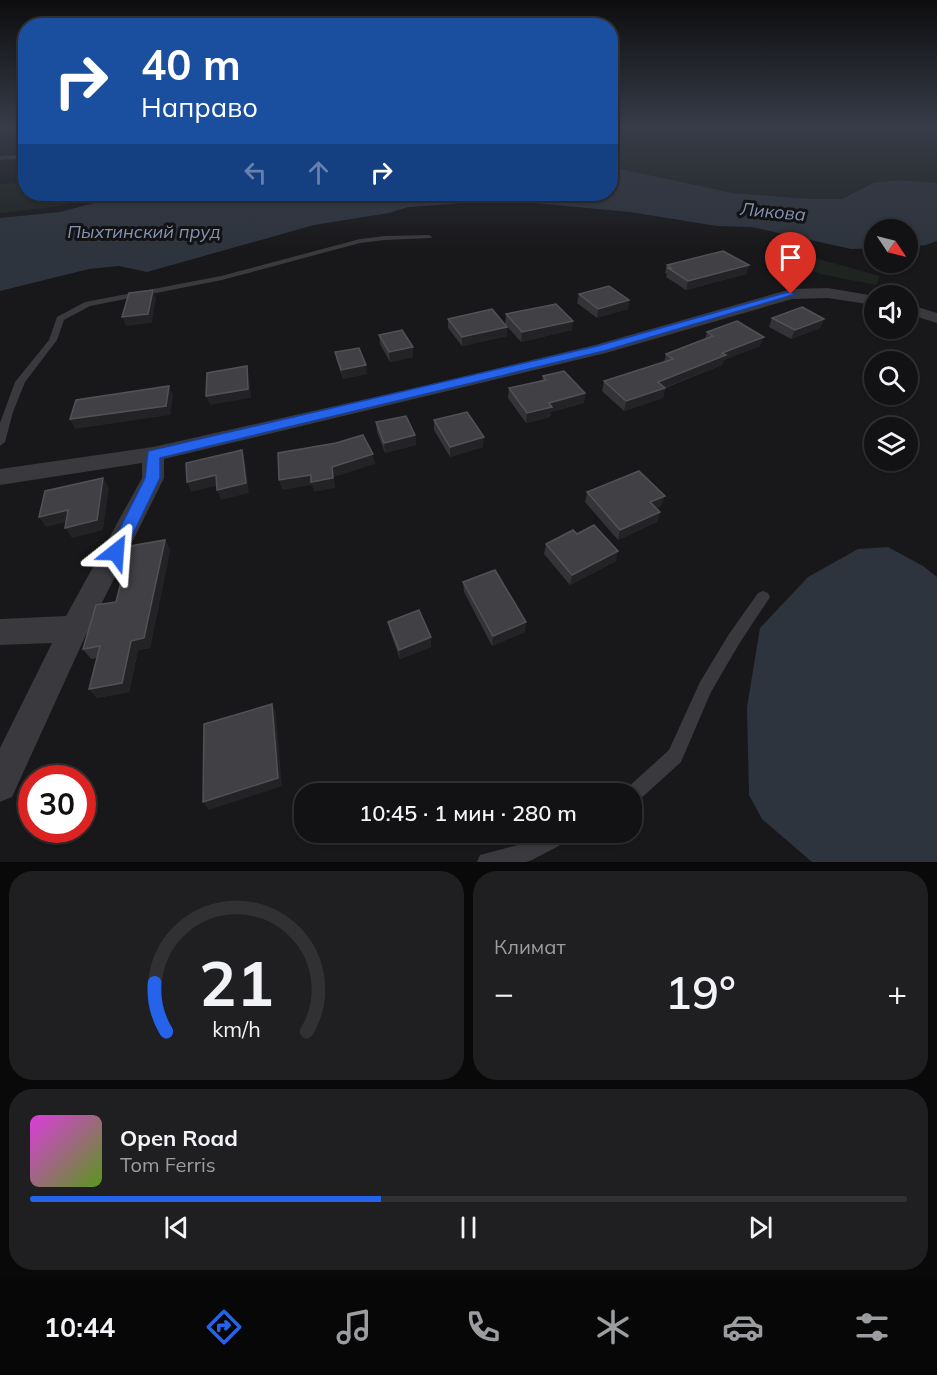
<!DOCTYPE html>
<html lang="ru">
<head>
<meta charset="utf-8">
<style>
  :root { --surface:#121113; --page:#1f1f21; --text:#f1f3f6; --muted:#9c9da0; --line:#313133; --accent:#2563eb }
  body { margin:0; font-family:Mulish,sans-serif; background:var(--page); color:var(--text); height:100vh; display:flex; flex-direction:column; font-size:22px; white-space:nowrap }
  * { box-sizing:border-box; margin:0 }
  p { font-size:20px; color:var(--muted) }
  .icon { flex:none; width:33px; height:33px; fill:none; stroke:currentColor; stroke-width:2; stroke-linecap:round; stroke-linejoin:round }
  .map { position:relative; height:862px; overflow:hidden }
  .side { display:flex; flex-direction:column; gap:9px; padding:9px; background:#0a090a; flex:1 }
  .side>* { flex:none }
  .top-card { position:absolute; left:18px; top:18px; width:600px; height:183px; border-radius:24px; box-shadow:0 2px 4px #0004,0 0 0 2px var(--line); background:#1a4fa0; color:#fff; overflow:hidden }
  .needle { width:39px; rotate:125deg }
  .tools { position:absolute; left:864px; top:219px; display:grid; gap:12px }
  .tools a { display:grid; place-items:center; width:54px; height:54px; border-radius:50%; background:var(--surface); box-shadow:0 2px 4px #0004,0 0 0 2px var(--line); font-size:30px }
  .speed { position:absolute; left:18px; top:765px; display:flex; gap:12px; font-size:30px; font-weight:700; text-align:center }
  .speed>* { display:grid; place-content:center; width:78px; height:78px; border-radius:50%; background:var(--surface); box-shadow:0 2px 4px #0004,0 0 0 2px var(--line); line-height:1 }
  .speed .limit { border:9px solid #d22; background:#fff; color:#111 }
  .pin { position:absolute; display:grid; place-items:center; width:51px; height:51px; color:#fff; margin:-62px -26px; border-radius:50% 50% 50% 0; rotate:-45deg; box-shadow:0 0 6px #0007 }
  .pin .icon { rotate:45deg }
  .me { position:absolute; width:66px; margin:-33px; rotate:28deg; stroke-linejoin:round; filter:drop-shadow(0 0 4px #0008) }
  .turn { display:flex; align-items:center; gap:21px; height:126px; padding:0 24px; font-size:27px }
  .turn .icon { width:78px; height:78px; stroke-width:2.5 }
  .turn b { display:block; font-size:42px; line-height:51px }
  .lanes { display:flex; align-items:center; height:57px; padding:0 24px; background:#0003; justify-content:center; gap:30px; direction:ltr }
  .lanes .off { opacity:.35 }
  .big { font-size:45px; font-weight:600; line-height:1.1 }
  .side .card { flex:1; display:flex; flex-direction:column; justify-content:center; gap:9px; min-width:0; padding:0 21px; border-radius:24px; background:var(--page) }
  .side .dial { align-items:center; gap:0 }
  .dial svg { height:156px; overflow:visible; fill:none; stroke:var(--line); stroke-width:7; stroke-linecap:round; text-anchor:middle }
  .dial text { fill:var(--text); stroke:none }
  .song { display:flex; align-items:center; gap:18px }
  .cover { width:72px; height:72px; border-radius:9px; background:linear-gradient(135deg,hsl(300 70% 55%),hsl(90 70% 35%)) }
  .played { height:6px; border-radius:3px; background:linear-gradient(90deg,var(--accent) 40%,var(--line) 40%) }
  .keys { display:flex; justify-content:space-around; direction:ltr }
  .heat { display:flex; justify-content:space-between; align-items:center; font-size:33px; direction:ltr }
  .side .tiles { flex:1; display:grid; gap:9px; grid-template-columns:1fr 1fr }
  .card:last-child { grid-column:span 2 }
  .trip { position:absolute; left:294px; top:783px; width:348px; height:60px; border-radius:24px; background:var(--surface); box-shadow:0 2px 4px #0004,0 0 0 2px var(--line); font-weight:600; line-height:60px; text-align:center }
  .dock { display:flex; height:96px; justify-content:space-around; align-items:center; background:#070708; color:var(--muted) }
  .dock .icon { width:42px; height:42px }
  .dock .selected { color:var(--accent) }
  .dock b { font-size:27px; color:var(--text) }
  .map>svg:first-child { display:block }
  .green { fill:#1e2420 }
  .water { fill:#2e343d }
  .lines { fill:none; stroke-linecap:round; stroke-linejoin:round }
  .service { fill:#39393e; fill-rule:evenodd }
  .minor { fill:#39393e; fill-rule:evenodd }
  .wall { fill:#343337 }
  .shaded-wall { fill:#232225 }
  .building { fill:#414045; stroke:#515157; stroke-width:1.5 }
  .route { fill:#2563eb; stroke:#184099; stroke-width:1.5 }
  .labels { text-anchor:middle; stroke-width:6; stroke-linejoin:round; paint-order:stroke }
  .far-water-label { font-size:18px; font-style:italic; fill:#8394b2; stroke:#131214 }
</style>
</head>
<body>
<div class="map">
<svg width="937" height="862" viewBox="0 0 937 862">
  <rect width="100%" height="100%" fill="#181719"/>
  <!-- green -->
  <g class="green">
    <polygon points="611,128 937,128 937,183 899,180 873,183 842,199 811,199 733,193 611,167"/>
    <polygon points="25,183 26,194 111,194 52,207 0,213 0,184"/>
    <polygon points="808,256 880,276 876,285 820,274 800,265"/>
  </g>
  <!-- water -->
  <g class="water">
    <polygon points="611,167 733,193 811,199 842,199 873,183 899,180 937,183 937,241 926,245 908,247 908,230 874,230 874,248 851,249 752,227 717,226 630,212 483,198 454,204 408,207 389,213 314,225 147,272 119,266 89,269 0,291 0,218 60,212 129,194 610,194"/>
    <polygon points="888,547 923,566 937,577 937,862 812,862 762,819 749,795 747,707 760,628 808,577 858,549"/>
  </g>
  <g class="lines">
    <!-- service -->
    <g class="service">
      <polygon points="26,155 26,158 0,160 0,156"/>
      <polygon points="429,235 432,237 431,238 385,240 360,243 222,280 90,306 64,320 57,340 25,382 13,412 5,442 0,446 0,423 15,382 49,340 57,317 85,302 221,276 360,239 385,236"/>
      <polygon points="763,591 768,593 770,597 739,644 711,692 681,762 638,801 632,804 632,794 624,794 626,789 669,750 700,682 729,634 758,593"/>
      <polygon points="546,832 574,832 572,839 532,860 526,862 477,862 480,855 529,842"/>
    </g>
    <!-- minor -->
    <g class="minor">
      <polygon points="828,288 875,296 874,305 828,298 792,299 606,353 164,459 164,478 85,637 12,797 0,802 0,748 52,643 0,645 0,619 66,616 142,478 142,463 0,485 0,469 153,447 424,386 595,345 791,289"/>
      <polygon points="908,304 937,313 937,323 908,314"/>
    </g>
  </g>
  <!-- wall -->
  <g class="wall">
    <polygon points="667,265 749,265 746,274 686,290 666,277 667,274 665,273"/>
    <polygon points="579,294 629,300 628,309 597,318 577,303"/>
    <polygon points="506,314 572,330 521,342 505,324"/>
    <polygon points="772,318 824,319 820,328 791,339 769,327"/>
    <polygon points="448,319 507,336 462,346 448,328"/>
    <polygon points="707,332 760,346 724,360 722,365 665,388 663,398 624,411 602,391 604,381 664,362 666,354 705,339"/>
    <polygon points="379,335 413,347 413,357 390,362 380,344"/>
    <polygon points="335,352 367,374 343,379 337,361"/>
    <polygon points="543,376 585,393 584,403 551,412 550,417 526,423 508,398 509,388 542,380"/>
    <polygon points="434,420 483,447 450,457 434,430"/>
    <polygon points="376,422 415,435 416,445 385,453 377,432"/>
    <polygon points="587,492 661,506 656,508 660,512 657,522 618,540 585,502"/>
    <polygon points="165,540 170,550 150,648 138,650 129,692 97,698 89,689 97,658 91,659 83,649 116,602"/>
    <polygon points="546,544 616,561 570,585 544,554"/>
    <polygon points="463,582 525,632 492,646 464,592"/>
    <polygon points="388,622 431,647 400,659 390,631"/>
  </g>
  <!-- shaded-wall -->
  <g class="shaded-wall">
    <polygon points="0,128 26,128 26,131 0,132"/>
    <polygon points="749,265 746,274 686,290 688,281"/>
    <polygon points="153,290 156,298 152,323 126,326 122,317"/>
    <polygon points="629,300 628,309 597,318 598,309"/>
    <polygon points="824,319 820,328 791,339 795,330"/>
    <polygon points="573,321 572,330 521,342 522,332"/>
    <polygon points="507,327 507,336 462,346 462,337"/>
    <polygon points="764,337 760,346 724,360 722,365 655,391 658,382 722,353"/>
    <polygon points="413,347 413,357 390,362 389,352"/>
    <polygon points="366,365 367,374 343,379 341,370"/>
    <polygon points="247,366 249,376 251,398 210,405 206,396"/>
    <polygon points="169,386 173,396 170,415 75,429 70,419"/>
    <polygon points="665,388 663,398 624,411 626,401"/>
    <polygon points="585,393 584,403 551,412 550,417 526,423 527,413 549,403"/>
    <polygon points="415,435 416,445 385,453 384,443"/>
    <polygon points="484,437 483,447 450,457 450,447"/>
    <polygon points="242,450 245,460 249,493 221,500 217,490"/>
    <polygon points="373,454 375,464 334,477 335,488 314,492 312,485 282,490 279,480 332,467"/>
    <polygon points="216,475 219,485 191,492 187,482"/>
    <polygon points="103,478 109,488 103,530 72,538 65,528"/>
    <polygon points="665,496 661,506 647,512 650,502"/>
    <polygon points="68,510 75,520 46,527 39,517"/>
    <polygon points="660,512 657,522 618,540 620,530"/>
    <polygon points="165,540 170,550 150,648 138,650 129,692 97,698 89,689 131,641"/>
    <polygon points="618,551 616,561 570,585 572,575"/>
    <polygon points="526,622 525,632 492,646 493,636"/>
    <polygon points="431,637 431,647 400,659 399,650"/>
    <polygon points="272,704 276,713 282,786 209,810 203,802"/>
  </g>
  <!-- building -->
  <g class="building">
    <polygon points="723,251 749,265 688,281 668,268 671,268 667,265"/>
    <polygon points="609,286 629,300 598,309 579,294"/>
    <polygon points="153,290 148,314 122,317 129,293"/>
    <polygon points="556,304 573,321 522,332 506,314"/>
    <polygon points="802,307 824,319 795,330 772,318"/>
    <polygon points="492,309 507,327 462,337 448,319"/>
    <polygon points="737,321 764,337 722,353 726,355 658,382 665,388 626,401 604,381 673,359 666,354 713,336 707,332"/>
    <polygon points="402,330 413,347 389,352 379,335"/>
    <polygon points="359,348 366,365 341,370 335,352"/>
    <polygon points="247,366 248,389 206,396 207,373"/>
    <polygon points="564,371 585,393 549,403 552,407 527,413 509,388 546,380 543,376"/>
    <polygon points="169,386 166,406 70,419 76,400"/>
    <polygon points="467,412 484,437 450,447 434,420"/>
    <polygon points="406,416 415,435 384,443 376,422"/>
    <polygon points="363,435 373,454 332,467 333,478 311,482 311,475 279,480 278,453 336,443"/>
    <polygon points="242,450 246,483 217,490 216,475 187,482 186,463"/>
    <polygon points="639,471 665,496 650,502 660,512 620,530 587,492"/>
    <polygon points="103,478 97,520 65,528 68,510 39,517 45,491"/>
    <polygon points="594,525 618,551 572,575 546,544 573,530 577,534"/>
    <polygon points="165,540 144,638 131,641 122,683 89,689 100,646 83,649 96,605 116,602 130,546"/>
    <polygon points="495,570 526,622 493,636 463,582"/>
    <polygon points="419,610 431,637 399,650 388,622"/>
    <polygon points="272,704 278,778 203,802 204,724"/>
  </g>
  <!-- sky -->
  <linearGradient id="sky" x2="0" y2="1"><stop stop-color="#0d0d0e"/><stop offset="0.51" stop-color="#373c49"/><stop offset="1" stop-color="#373c49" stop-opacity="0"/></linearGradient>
  <rect width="937" height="249" fill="url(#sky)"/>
  <!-- route -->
  <polygon class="route" points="788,292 796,294 604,351 160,458 160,478 122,557 116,559 110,557 108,552 145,478 148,451 597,346"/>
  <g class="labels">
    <!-- far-water labels -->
    <g class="far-water-label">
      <text transform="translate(773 212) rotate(5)" y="6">Ликова</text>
      <text x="144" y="238">Пыхтинский пруд</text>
    </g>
  </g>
</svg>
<div class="tools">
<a><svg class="needle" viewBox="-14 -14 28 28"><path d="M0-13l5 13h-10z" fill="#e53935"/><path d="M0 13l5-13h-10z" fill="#9c9da0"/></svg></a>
<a><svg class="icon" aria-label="sound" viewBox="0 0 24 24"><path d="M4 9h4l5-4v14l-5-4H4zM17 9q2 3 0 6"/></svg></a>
<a><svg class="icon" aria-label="search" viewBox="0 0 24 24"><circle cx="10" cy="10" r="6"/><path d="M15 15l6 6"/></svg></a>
<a><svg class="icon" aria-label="layers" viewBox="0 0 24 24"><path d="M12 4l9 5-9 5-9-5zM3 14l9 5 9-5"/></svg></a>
</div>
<div class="speed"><div class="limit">30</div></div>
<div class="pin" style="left:791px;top:294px;background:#d93025"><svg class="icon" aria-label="arrive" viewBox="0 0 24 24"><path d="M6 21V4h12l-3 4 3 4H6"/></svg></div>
<svg class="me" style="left:116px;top:552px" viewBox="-20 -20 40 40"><path d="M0-17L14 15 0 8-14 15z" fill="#2563eb" stroke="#fff" stroke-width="4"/></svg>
<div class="trip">10:45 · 1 мин · 280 m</div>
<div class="top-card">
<div class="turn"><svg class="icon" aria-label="right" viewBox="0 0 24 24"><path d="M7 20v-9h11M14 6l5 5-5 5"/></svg><div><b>40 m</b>Направо</div></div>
<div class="lanes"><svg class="icon off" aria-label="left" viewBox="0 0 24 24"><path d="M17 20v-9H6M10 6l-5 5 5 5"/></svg><svg class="icon off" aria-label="ahead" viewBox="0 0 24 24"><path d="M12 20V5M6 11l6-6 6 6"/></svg><svg class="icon" aria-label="right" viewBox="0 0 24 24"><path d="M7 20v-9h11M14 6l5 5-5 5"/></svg></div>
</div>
</div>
<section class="side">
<div class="tiles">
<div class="card dial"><svg viewBox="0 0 100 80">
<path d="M14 69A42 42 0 1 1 86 69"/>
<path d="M14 69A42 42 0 0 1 8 44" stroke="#2563eb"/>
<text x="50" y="56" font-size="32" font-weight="700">21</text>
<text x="50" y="72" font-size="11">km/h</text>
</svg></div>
<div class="card"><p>Климат</p>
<div class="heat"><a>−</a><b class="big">19°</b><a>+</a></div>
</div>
<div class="card">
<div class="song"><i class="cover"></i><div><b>Open Road</b><p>Tom Ferris</p></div></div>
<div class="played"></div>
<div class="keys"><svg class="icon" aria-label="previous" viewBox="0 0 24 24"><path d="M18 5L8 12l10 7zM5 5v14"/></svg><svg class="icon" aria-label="pause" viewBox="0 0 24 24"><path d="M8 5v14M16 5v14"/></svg><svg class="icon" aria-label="next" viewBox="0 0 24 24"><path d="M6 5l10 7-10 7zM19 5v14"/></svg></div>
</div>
</div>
</section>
<nav class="dock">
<b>10:44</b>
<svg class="icon selected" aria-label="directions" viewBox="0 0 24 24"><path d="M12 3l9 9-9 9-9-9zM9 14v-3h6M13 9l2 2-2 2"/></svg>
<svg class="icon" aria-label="music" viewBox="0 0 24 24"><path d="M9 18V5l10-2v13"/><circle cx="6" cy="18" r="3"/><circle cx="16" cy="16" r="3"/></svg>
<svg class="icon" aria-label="phone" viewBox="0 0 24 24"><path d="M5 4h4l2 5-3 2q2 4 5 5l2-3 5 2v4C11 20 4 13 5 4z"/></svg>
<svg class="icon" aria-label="climate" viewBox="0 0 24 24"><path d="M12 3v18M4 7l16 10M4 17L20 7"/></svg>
<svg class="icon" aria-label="car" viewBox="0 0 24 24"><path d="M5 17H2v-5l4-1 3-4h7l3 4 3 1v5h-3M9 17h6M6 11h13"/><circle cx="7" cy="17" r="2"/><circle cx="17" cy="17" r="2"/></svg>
<svg class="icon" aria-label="filters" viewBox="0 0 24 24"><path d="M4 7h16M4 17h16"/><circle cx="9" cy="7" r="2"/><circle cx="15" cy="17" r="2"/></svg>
</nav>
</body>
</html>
